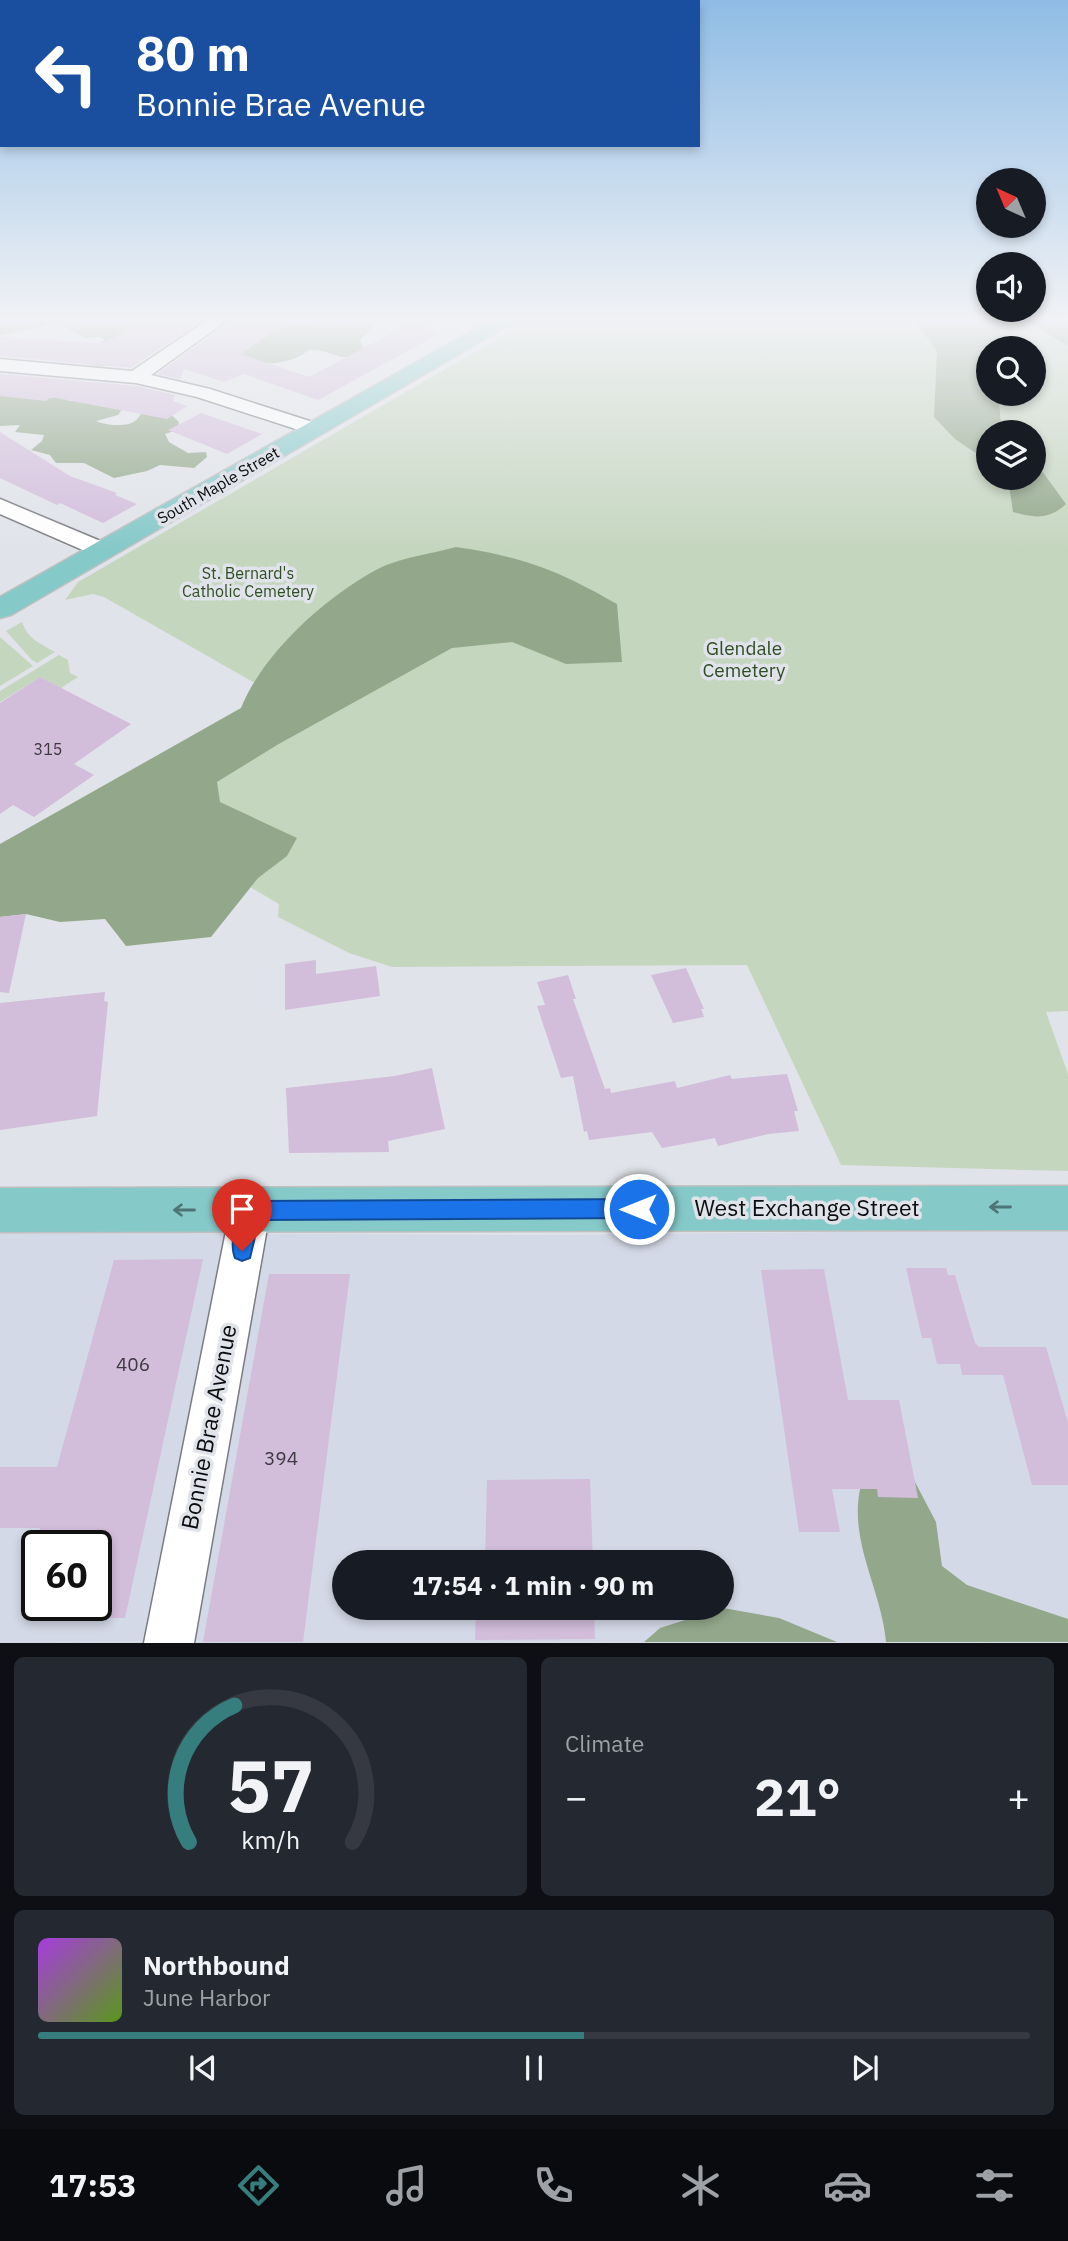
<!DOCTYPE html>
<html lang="en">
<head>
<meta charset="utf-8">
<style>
  :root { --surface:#171b24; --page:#242831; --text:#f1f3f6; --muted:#9ea1a6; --line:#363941; --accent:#367e7e }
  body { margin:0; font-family:"IBM Plex Sans",sans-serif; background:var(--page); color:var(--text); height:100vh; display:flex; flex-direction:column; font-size:26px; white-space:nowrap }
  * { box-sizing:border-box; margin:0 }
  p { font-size:23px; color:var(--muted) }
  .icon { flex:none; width:38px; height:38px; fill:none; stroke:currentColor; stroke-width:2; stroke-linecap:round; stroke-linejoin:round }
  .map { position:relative; height:1643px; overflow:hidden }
  .side { display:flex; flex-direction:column; gap:14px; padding:14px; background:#0d0f14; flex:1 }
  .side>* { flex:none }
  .guide { position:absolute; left:0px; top:0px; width:700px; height:147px; box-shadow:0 4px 10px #0003; background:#1a4fa0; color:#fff; overflow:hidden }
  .needle { width:46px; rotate:316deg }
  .controls { position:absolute; left:976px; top:168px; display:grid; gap:14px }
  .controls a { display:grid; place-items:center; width:70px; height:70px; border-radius:50%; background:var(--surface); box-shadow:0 4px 10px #0003; font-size:35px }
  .speed { position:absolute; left:21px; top:1530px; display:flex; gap:14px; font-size:35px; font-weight:700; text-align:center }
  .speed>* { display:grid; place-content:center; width:91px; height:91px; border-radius:50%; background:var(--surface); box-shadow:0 4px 10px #0003; line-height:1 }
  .speed .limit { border:4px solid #111; border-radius:10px; background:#fff; color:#111 }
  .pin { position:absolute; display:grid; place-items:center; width:60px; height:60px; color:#fff; margin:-72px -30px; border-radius:50% 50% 50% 0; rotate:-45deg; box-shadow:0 0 7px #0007 }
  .pin .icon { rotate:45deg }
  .me { position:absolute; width:77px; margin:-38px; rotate:270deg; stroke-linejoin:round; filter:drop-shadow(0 0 5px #0008) }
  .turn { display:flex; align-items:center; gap:24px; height:147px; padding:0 21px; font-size:32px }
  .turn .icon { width:91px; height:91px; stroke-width:2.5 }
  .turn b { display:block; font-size:49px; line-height:60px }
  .big { font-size:52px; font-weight:700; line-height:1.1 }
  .side .widget { flex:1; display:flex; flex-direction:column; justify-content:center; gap:10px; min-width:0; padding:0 24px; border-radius:10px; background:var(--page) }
  .side .dial { align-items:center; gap:0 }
  .dial svg { height:182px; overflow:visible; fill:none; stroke:var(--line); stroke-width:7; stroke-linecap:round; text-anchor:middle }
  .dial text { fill:var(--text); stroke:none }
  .song { display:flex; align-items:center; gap:21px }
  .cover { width:84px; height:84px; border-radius:10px; background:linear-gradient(135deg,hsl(280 70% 55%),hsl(90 70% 35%)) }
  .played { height:7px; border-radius:4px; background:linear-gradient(90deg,var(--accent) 55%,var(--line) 55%) }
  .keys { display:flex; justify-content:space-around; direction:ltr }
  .heat { display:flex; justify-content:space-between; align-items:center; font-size:38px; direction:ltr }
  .side .tiles { flex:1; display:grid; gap:14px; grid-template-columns:1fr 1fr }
  .widget:last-child { grid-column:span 2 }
  .trip { position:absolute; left:332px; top:1550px; width:402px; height:70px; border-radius:35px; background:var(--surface); box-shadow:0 4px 10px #0003; font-weight:700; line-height:70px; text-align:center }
  .menu { display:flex; height:112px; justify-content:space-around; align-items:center; background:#090b0e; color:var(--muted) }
  .menu .icon { width:49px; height:49px }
  .menu .current { color:var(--accent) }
  .menu b { font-size:32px; color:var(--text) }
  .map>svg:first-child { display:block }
  .built { fill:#d3d9e6; fill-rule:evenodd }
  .green { fill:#c5d6bf; fill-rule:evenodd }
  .forest { fill:#93a88b }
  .building { fill:#d2bddb }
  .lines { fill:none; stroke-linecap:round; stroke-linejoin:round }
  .minor-casing { stroke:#7a7c81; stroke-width:3 }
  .major-casing { stroke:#c0c0c0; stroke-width:3 }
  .minor { fill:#fff; fill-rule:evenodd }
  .major { fill:#86c9c9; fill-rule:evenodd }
  .oneway { stroke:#4f7475 }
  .route { fill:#1a73e8; stroke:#114b97; stroke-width:2 }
  .labels { text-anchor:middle; stroke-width:7; stroke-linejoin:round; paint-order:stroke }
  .far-street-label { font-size:16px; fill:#0b0c0e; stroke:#e0e3e9 }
  .far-park-label { font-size:16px; fill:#2f4d22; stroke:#e0e3e9 }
  .number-label { font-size:16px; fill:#3d3841 }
  .park-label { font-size:19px; fill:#2f4d22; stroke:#e0e3e9 }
  .near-number-label { font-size:19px; fill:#3d3841 }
  .near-street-label { font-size:23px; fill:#0b0c0e; stroke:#e0e3e9 }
</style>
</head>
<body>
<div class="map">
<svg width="1068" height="1643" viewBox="0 0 1068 1643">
  <rect width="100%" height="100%" fill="#e0e3e9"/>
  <!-- built -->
  <path class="built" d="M1068,1230V1642L0,1643V1232L533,1235ZM37,1545H96V1605H37ZM345,1563H723V1608H345Z"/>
  <!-- green -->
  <g class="green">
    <path d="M532,319H1068V1011L1046,1012L1068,1074V1171L841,1165L747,965L392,967L349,953L278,917L279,904L107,803L267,690L104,597L93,594L65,600L78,582ZM989,348H1034V394H989ZM989,432H1034V478H989Z"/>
    <path d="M22,622C28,639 38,642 55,652L37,663L32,660L6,631Z"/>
    <polygon points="0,637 33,666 0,686"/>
    <polygon points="59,655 68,660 70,673 78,677 61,688 40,677 0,702 0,691"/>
  </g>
  <!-- forest -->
  <g class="forest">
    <path d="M7,319H144L157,349C143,365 97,371 82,361L104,340L102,337L85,338L54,321L36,329L0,335V321Z"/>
    <path d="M347,319L362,320L373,327L360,340L365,353C333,364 336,349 309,350C287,367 263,364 237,361L238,343L276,326Z"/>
    <path d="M913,319C959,319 986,313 1021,348H989V394H998L1001,423L1010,432H989V462L955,439L934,417L937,351Z"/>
    <polygon points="1026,319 1068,319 1068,346 1029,322"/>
    <path d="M0,395L45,399L61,396L69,401L79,397L123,408L118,415L96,421C103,425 128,428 136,420C139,418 140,414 143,411L169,413L179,422L177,430L165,434L169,442L188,453L206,452L207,457L194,468L160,465L147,471L114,478L84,463H56L50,455L31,450L42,441L44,435L15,432L20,425L0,426Z"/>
    <path d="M1034,460L1066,504C1049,520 1034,518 1013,512L1008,478H1034Z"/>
    <path d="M456,547C524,557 558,570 617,604L622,662L566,664L512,642L452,648L277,745L217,782L220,802L297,838L287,856L258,878L211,937L126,946L105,919L60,922L26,914L0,917V844L241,708C263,654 322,600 374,571C397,558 431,554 456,547Z"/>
    <path d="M905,1463L936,1522L942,1566L967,1585L1068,1619V1642H886C881,1584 842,1533 865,1472Z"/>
    <polygon points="723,1608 779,1618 837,1642 644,1642 660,1628"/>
  </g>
  <!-- building -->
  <g class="building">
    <polygon points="146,319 200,322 131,368 0,356 0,337 104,343"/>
    <polygon points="251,319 292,319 241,354 309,377 413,322 439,334 318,400 244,374 224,382 184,369 180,379 157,374 223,327 232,328"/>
    <polygon points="0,374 136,386 175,395 173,401 187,406 167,419 51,397 46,401 0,396"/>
    <polygon points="201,413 262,434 227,454 168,430"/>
    <polygon points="0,432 70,476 117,493 115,495 137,504 103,523 60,503 57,505 0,478"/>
    <polygon points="40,677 131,724 74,764 94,775 34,817 13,805 0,814 0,703"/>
    <polygon points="26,914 9,993 0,992 0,917"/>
    <polygon points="316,960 316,974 376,966 380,996 285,1010 285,964"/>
    <polygon points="686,968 704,1009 701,1009 704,1017 673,1023 651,975"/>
    <polygon points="568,975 576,999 573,999 605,1089 610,1088 611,1093 675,1081 677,1088 730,1075 732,1079 787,1074 798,1111 794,1111 799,1131 768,1134 718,1146 715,1138 662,1148 652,1132 589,1140 587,1131 584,1132 573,1076 561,1078 537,1006 545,1005 537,982"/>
    <polygon points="105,992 104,1001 108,1002 97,1116 0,1130 0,1003"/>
    <polygon points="432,1068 445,1129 388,1141 389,1152 289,1153 286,1088 395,1076"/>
    <polygon points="203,1259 125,1618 96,1618 96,1545 36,1545 40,1528 0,1528 0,1467 57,1467 114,1260"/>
    <polygon points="906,1268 946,1268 948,1275 955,1275 975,1343 979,1347 1046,1347 1068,1423 1068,1485 1032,1485 1003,1375 962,1375 960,1364 937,1364 931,1338 922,1338"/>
    <polygon points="824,1269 848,1400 899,1400 918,1498 878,1497 877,1489 832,1489 840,1532 799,1532 761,1270"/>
    <polygon points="269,1274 350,1274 303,1642 203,1642"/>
    <polygon points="590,1479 593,1563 485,1563 487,1480"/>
    <polygon points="476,1608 594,1608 595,1639 475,1640"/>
  </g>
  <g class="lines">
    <!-- minor casing -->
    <g class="minor-casing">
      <g id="minor">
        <polygon points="209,319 229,319 151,375 210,389 322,425 325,429 322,433 308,433 197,397 136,383 0,371 0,359 132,371"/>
        <polygon points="0,499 110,545 113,550 102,557 94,555 0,514"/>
        <polygon points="250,1193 264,1198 270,1211 194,1643 144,1643 230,1211 236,1198"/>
      </g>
    </g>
    <!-- major casing -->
    <g class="major-casing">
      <g id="major">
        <polygon points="493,319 519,319 11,615 0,618 0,597"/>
        <polygon points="1068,1186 1068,1230 0,1232 0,1188"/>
      </g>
    </g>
    <!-- minor -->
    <use href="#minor" class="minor"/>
    <!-- major -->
    <use href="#major" class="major"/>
  </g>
  <!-- one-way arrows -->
  <defs><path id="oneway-shaft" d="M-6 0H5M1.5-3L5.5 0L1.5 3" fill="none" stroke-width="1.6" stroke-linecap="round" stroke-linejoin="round" transform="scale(1.75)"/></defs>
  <g class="oneway">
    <use href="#oneway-shaft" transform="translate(1000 1207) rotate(180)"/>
    <use href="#oneway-shaft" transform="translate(184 1210) rotate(-180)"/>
  </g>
  <!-- sky -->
  <linearGradient id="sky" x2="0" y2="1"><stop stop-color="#8fbce5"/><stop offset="0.58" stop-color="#f1f2f5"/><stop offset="1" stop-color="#f1f2f5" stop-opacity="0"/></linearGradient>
  <rect width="1068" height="549" fill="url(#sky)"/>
  <!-- route -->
  <path class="route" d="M639,1199L646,1202L649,1209L646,1215L639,1218L259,1220L250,1258L242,1261L235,1258C229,1244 236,1218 242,1204L250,1201Z"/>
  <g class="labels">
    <!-- far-street labels -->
    <g class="far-street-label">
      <text transform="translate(218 485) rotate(-30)" y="6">South Maple Street</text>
    </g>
    <!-- far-park labels -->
    <g class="far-park-label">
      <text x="248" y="579">St. Bernard's<tspan x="248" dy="18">Catholic Cemetery</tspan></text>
    </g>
    <!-- number labels -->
    <g class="number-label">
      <text x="48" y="755">315</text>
    </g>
    <!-- park labels -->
    <g class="park-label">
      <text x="744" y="655">Glendale<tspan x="744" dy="22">Cemetery</tspan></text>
    </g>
    <!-- near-number labels -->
    <g class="near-number-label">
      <text x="133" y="1371">406</text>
      <text x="281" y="1465">394</text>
    </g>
    <!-- near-street labels -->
    <g class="near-street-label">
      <text x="807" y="1216">West Exchange Street</text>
      <text transform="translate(209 1427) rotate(-79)" y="8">Bonnie Brae Avenue</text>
    </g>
  </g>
</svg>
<div class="controls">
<a><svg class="needle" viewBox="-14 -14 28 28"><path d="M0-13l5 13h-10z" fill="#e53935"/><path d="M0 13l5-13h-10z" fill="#9ea1a6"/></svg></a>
<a><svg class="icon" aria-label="sound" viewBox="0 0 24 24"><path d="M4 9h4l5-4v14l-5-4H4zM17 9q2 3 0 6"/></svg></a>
<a><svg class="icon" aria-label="search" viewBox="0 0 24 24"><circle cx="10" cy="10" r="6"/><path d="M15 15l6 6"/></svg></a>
<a><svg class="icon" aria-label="layers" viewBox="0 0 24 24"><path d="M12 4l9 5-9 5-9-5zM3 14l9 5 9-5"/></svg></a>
</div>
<div class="speed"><div class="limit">60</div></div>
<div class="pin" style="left:242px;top:1251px;background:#d93025"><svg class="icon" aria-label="arrive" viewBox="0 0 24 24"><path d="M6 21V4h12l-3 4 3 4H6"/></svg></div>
<svg class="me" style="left:639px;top:1209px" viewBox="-20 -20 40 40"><circle r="17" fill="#1a73e8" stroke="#fff" stroke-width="3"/><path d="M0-11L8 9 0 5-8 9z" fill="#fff"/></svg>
<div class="trip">17:54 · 1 min · 90 m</div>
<div class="guide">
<div class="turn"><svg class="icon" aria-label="left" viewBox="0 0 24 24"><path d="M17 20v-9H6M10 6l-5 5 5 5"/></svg><div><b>80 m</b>Bonnie Brae Avenue</div></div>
</div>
</div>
<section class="side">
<div class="tiles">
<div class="widget dial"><svg viewBox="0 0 100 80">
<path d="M14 69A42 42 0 1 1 86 69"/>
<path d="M14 69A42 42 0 0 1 34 9" stroke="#367e7e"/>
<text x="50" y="56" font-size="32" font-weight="700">57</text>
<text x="50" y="72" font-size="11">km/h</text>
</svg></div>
<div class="widget"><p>Climate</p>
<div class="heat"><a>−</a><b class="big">21°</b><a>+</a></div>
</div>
<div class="widget">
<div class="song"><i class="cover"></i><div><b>Northbound</b><p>June Harbor</p></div></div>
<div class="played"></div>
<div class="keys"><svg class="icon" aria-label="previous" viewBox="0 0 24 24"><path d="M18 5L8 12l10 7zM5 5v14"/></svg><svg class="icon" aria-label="pause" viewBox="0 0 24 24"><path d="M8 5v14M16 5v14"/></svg><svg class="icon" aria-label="next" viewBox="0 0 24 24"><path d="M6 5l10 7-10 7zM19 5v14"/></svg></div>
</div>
</div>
</section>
<nav class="menu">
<b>17:53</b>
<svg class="icon current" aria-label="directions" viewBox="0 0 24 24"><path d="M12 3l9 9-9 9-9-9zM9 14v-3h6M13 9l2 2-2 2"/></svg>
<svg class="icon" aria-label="music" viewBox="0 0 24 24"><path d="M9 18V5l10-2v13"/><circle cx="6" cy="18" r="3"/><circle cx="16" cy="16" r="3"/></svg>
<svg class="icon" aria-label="phone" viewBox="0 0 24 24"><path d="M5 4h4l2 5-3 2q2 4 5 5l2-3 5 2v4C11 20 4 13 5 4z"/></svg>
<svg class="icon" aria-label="climate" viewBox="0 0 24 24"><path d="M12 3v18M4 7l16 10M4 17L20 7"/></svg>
<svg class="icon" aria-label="car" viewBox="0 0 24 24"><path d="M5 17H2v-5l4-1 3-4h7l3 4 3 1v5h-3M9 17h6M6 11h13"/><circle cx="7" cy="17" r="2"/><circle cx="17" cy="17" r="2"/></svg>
<svg class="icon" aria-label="filters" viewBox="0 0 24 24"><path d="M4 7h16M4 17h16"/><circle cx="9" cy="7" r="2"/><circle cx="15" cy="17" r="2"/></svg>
</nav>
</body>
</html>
